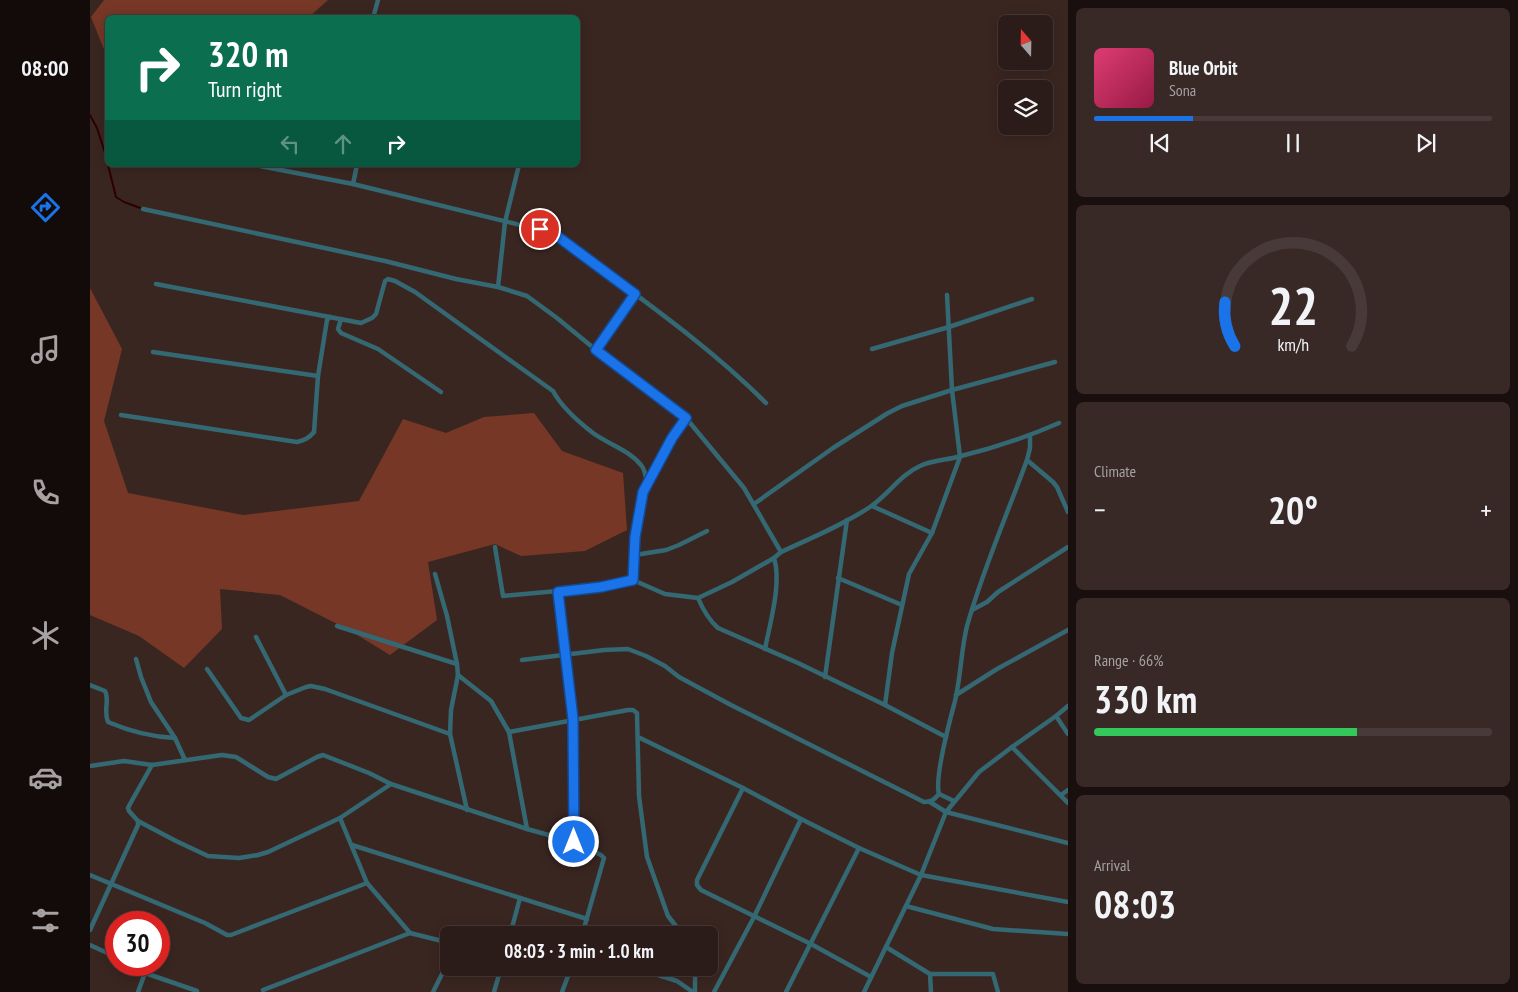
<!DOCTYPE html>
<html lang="en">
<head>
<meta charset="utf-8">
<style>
  :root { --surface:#2c1c19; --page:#382926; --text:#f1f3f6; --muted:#a6a1a2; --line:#483a38; --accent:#1a73e8 }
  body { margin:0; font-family:"PT Sans Narrow",sans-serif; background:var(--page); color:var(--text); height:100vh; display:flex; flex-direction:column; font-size:19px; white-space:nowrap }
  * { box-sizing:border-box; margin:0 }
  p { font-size:16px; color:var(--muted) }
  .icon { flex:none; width:28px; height:28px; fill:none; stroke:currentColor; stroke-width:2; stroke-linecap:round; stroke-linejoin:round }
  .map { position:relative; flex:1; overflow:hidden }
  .details { display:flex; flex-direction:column; gap:8px; padding:8px; background:#180f0e; width:450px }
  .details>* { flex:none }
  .top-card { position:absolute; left:15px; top:15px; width:475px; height:152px; border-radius:8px; box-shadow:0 2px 12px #0003,0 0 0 1px var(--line); background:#0b6e4f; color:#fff; overflow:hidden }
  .needle { width:32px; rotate:340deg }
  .fabs { position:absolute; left:908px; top:15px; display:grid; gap:10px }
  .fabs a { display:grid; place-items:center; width:55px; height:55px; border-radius:8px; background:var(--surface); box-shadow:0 2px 12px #0003,0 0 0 1px var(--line); font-size:25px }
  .speed { position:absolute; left:15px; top:911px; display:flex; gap:10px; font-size:25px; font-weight:700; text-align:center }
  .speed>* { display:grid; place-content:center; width:65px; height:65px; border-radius:50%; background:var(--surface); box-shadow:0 2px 12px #0003,0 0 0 1px var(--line); line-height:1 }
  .speed .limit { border:8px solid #d22; background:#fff; color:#111 }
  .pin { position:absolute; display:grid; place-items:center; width:42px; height:42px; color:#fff; margin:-21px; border:2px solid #fff; border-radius:50%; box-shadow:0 1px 5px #0007 }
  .me { position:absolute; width:55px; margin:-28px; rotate:0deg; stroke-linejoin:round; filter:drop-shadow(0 0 4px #0008) }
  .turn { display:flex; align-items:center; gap:18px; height:105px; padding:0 20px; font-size:22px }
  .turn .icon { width:65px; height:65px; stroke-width:2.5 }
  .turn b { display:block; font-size:35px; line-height:42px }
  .lanes { display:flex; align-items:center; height:48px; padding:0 20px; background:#0003; justify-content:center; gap:25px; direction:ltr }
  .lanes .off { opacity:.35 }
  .big { font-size:38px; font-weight:700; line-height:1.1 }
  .details .widget { flex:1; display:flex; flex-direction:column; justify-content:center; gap:8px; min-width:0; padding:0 18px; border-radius:8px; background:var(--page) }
  .details .dial { align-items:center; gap:0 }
  .dial svg { height:130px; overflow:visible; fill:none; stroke:var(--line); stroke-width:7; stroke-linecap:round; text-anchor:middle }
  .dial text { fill:var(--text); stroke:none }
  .song { display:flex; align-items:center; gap:15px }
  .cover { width:60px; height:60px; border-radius:8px; background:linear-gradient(135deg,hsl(340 70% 55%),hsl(340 70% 35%)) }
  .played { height:5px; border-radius:2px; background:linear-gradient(90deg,var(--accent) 25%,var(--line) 25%) }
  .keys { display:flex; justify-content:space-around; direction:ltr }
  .heat { display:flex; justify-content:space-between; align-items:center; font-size:28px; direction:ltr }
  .charge { height:8px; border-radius:4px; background:linear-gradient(90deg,#34c759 66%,var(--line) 0) }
  .trip { position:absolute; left:350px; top:926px; width:278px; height:50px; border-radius:8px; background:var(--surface); box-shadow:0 2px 12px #0003,0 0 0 1px var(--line); font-weight:700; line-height:50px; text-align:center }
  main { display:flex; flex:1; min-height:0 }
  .tab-bar { display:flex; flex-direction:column; width:90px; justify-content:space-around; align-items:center; background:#120b0a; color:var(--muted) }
  .tab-bar .icon { width:35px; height:35px }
  .tab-bar .selected { color:var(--accent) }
  .tab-bar b { font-size:22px; color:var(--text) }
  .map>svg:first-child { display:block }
  .green { fill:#763726 }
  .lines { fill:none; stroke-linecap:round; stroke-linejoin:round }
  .stream { stroke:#2d0000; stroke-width:2 }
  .street { stroke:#346973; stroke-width:4.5 }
  .route-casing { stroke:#114b97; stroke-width:12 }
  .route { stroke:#1a73e8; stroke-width:9 }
</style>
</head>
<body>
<main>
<nav class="tab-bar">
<b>08:00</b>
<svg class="icon selected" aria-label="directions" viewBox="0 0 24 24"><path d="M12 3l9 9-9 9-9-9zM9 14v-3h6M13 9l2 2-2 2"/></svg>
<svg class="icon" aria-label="music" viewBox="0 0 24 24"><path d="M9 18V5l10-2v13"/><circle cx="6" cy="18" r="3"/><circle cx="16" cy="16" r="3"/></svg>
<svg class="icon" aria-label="phone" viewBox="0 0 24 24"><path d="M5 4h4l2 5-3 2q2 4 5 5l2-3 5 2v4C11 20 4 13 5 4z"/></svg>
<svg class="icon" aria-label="climate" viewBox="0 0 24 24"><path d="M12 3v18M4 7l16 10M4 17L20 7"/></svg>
<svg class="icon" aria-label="car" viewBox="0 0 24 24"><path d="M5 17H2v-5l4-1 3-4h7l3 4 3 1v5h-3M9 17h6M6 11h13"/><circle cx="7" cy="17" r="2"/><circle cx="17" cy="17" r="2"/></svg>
<svg class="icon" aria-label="filters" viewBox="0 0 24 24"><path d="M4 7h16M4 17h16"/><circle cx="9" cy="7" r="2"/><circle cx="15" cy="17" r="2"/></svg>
</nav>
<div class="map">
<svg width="978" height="992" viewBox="0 0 978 992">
  <rect width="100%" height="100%" fill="#3a2621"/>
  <!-- green -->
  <g class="green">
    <polygon points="14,0 238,0 219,17 18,18 17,57 1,17"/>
    <polygon points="0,288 32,349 14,421 38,493 153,515 269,501 313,419 356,433 394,417 444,413 472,451 533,473 537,530 495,551 431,556 405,544 338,562 347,620 300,655 259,630 190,595 130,589 132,629 94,668 49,636 0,615"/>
  </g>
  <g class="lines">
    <!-- stream -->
    <g class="stream">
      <polyline points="0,115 7,128 18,162"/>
      <polyline points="18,165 26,197 34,202 53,209"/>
    </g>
    <!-- street -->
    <g class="street">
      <polyline points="283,18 288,0"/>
      <path d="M165,165L263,184L459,232L467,236C538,290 613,340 676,403"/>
      <polyline points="263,184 267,165"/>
      <polyline points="53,209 295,261 366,279 408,287 437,296 467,318 506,350 596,418 654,488 691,552"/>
      <path d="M66,284L271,323L282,318L286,314L295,281L298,279L305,281L325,292L463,391C471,406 490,423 503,433C518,444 539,450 551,465C555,469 556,478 557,483"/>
      <polyline points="408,287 415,222 429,165"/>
      <polyline points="251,319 248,329 251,333 288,349 351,392"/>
      <polyline points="782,349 859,327 942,299"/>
      <polyline points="506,350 545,294"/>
      <polyline points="63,352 228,376"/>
      <path d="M31,415L207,442C215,440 219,438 224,432L228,376L237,320L240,317"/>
      <polyline points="937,460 963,482 967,487 978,512"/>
      <polyline points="664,504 743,448 798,413 812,406 862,390 965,362"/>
      <polyline points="782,506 842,533"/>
      <path d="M405,547L413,596L511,587L543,580L575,594L608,598L642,582L684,558L691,552C721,538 753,525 780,507C798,495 810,475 830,466C843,460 858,460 871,456C904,448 937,437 969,423"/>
      <polyline points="545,555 576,550 589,545 617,531"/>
      <polyline points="345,574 357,616 367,664 368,675 361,710 360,734 377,810"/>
      <polyline points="748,578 812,605"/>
      <polyline points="543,580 545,537 553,492 582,438 596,418"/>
      <polyline points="468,592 483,719 484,842"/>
      <path d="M608,598C613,610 619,620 628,628L708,663L795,705L856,737"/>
      <polyline points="882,610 897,602 908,592 978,547"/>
      <polyline points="247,626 367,664"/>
      <polyline points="166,637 196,695"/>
      <path d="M675,649C680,623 692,583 684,558"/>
      <polyline points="46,659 51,677 61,702 85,738 95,760"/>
      <path d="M432,660L514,650L538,649L556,656L575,666L589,677L641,705L834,802C841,802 844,800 849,794"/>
      <polyline points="117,669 151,718 159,720 196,695 216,687 221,686 235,689 360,734"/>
      <polyline points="368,675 401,701 419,732 437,829"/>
      <polyline points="735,677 757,520"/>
      <path d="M0,685L15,691C20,700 13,710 18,722C39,731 62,737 85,738"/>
      <polyline points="866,695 907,669 978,630"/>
      <polyline points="795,705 802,653 819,574 842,533 870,457 862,390 857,295"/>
      <polyline points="966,716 978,734"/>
      <polyline points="419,732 538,710 543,710 547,713 549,796 557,857 578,916 593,935"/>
      <polyline points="548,737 653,788 711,819 769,848 831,875 978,902"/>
      <polyline points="922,747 978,803"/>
      <polyline points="62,765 40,804 38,808 39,811 48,821 86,841 118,856 149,858 168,855 178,852 250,818 301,784"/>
      <polyline points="0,766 34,761 62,765 132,755 146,757 178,777 186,779 227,757 233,755 279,773 301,784 437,829 484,842 511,855 514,858 492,935"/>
      <polyline points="653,788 607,880 607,885 611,890 721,944 781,977"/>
      <polyline points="971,795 978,790"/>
      <path d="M864,801L849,794C844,777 860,720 865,701C871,676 871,650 877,626C893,569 917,515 937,460L940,448V436"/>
      <polyline points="840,802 856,812 978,843"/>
      <polyline points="250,818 277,883 320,933"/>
      <polyline points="262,845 497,919"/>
      <polyline points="0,875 115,923 137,935 141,935 277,883"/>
      <polyline points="816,906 903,929 978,934"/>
      <polyline points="0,930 48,825 48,821"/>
      <polyline points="420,935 430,898"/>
      <polyline points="0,945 26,957"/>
      <polyline points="796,947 840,974 903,974 908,992"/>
      <polyline points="41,965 55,973 107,991"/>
      <polyline points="546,968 587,981 603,992"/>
      <polyline points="605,968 605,992"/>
      <polyline points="840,974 841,992"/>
      <polyline points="173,990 320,933 348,940 359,945"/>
      <polyline points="48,992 55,973"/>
      <polyline points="343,992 359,960"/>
      <polyline points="404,992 411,968"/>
      <polyline points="472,992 481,968"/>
      <polyline points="624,992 664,917 711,819"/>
      <polyline points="696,992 769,848"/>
      <polyline points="774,992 831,875 856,812 889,772 922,747 966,716 978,706"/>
    </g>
  </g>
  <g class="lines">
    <!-- route casing -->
    <g class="route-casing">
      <polyline id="route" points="450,229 467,236 545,294 506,350 596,418 582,438 553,492 545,537 543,580 511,587 468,592 483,719 484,842"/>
    </g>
    <!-- route -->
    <use href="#route" class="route"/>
  </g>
</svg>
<div class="fabs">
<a><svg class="needle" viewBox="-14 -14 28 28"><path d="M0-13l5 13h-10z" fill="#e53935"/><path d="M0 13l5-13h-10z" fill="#a6a1a2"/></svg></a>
<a><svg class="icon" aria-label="layers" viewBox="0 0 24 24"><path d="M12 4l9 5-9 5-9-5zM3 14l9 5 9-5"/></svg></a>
</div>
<div class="speed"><div class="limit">30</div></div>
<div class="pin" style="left:450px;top:229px;background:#d93025"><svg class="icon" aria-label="arrive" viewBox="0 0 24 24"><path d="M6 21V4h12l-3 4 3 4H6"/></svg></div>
<svg class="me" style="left:484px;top:842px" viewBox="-20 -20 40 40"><circle r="17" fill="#1a73e8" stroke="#fff" stroke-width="3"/><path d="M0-11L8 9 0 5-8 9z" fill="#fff"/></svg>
<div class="trip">08:03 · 3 min · 1.0 km</div>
<div class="top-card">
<div class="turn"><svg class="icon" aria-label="right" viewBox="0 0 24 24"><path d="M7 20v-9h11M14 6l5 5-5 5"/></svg><div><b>320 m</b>Turn right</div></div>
<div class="lanes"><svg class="icon off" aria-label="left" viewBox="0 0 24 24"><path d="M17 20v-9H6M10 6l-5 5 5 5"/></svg><svg class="icon off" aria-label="ahead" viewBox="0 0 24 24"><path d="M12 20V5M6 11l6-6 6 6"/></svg><svg class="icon" aria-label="right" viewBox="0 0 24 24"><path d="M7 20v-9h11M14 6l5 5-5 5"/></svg></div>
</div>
</div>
<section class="details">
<div class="widget">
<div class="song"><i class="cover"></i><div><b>Blue Orbit</b><p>Sona</p></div></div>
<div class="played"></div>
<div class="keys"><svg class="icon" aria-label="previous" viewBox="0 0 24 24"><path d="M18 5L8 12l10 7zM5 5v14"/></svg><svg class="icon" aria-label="pause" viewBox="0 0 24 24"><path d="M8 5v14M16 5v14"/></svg><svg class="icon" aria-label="next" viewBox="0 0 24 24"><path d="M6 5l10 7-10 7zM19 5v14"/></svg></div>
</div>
<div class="widget dial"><svg viewBox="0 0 100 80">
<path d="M14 69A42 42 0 1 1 86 69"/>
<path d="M14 69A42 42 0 0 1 8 42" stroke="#1a73e8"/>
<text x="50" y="56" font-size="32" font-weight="700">22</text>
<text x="50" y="72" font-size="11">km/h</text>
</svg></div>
<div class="widget"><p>Climate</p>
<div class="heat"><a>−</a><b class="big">20°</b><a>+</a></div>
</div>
<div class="widget"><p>Range · 66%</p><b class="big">330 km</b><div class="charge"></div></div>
<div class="widget"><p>Arrival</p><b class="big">08:03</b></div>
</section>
</main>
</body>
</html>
